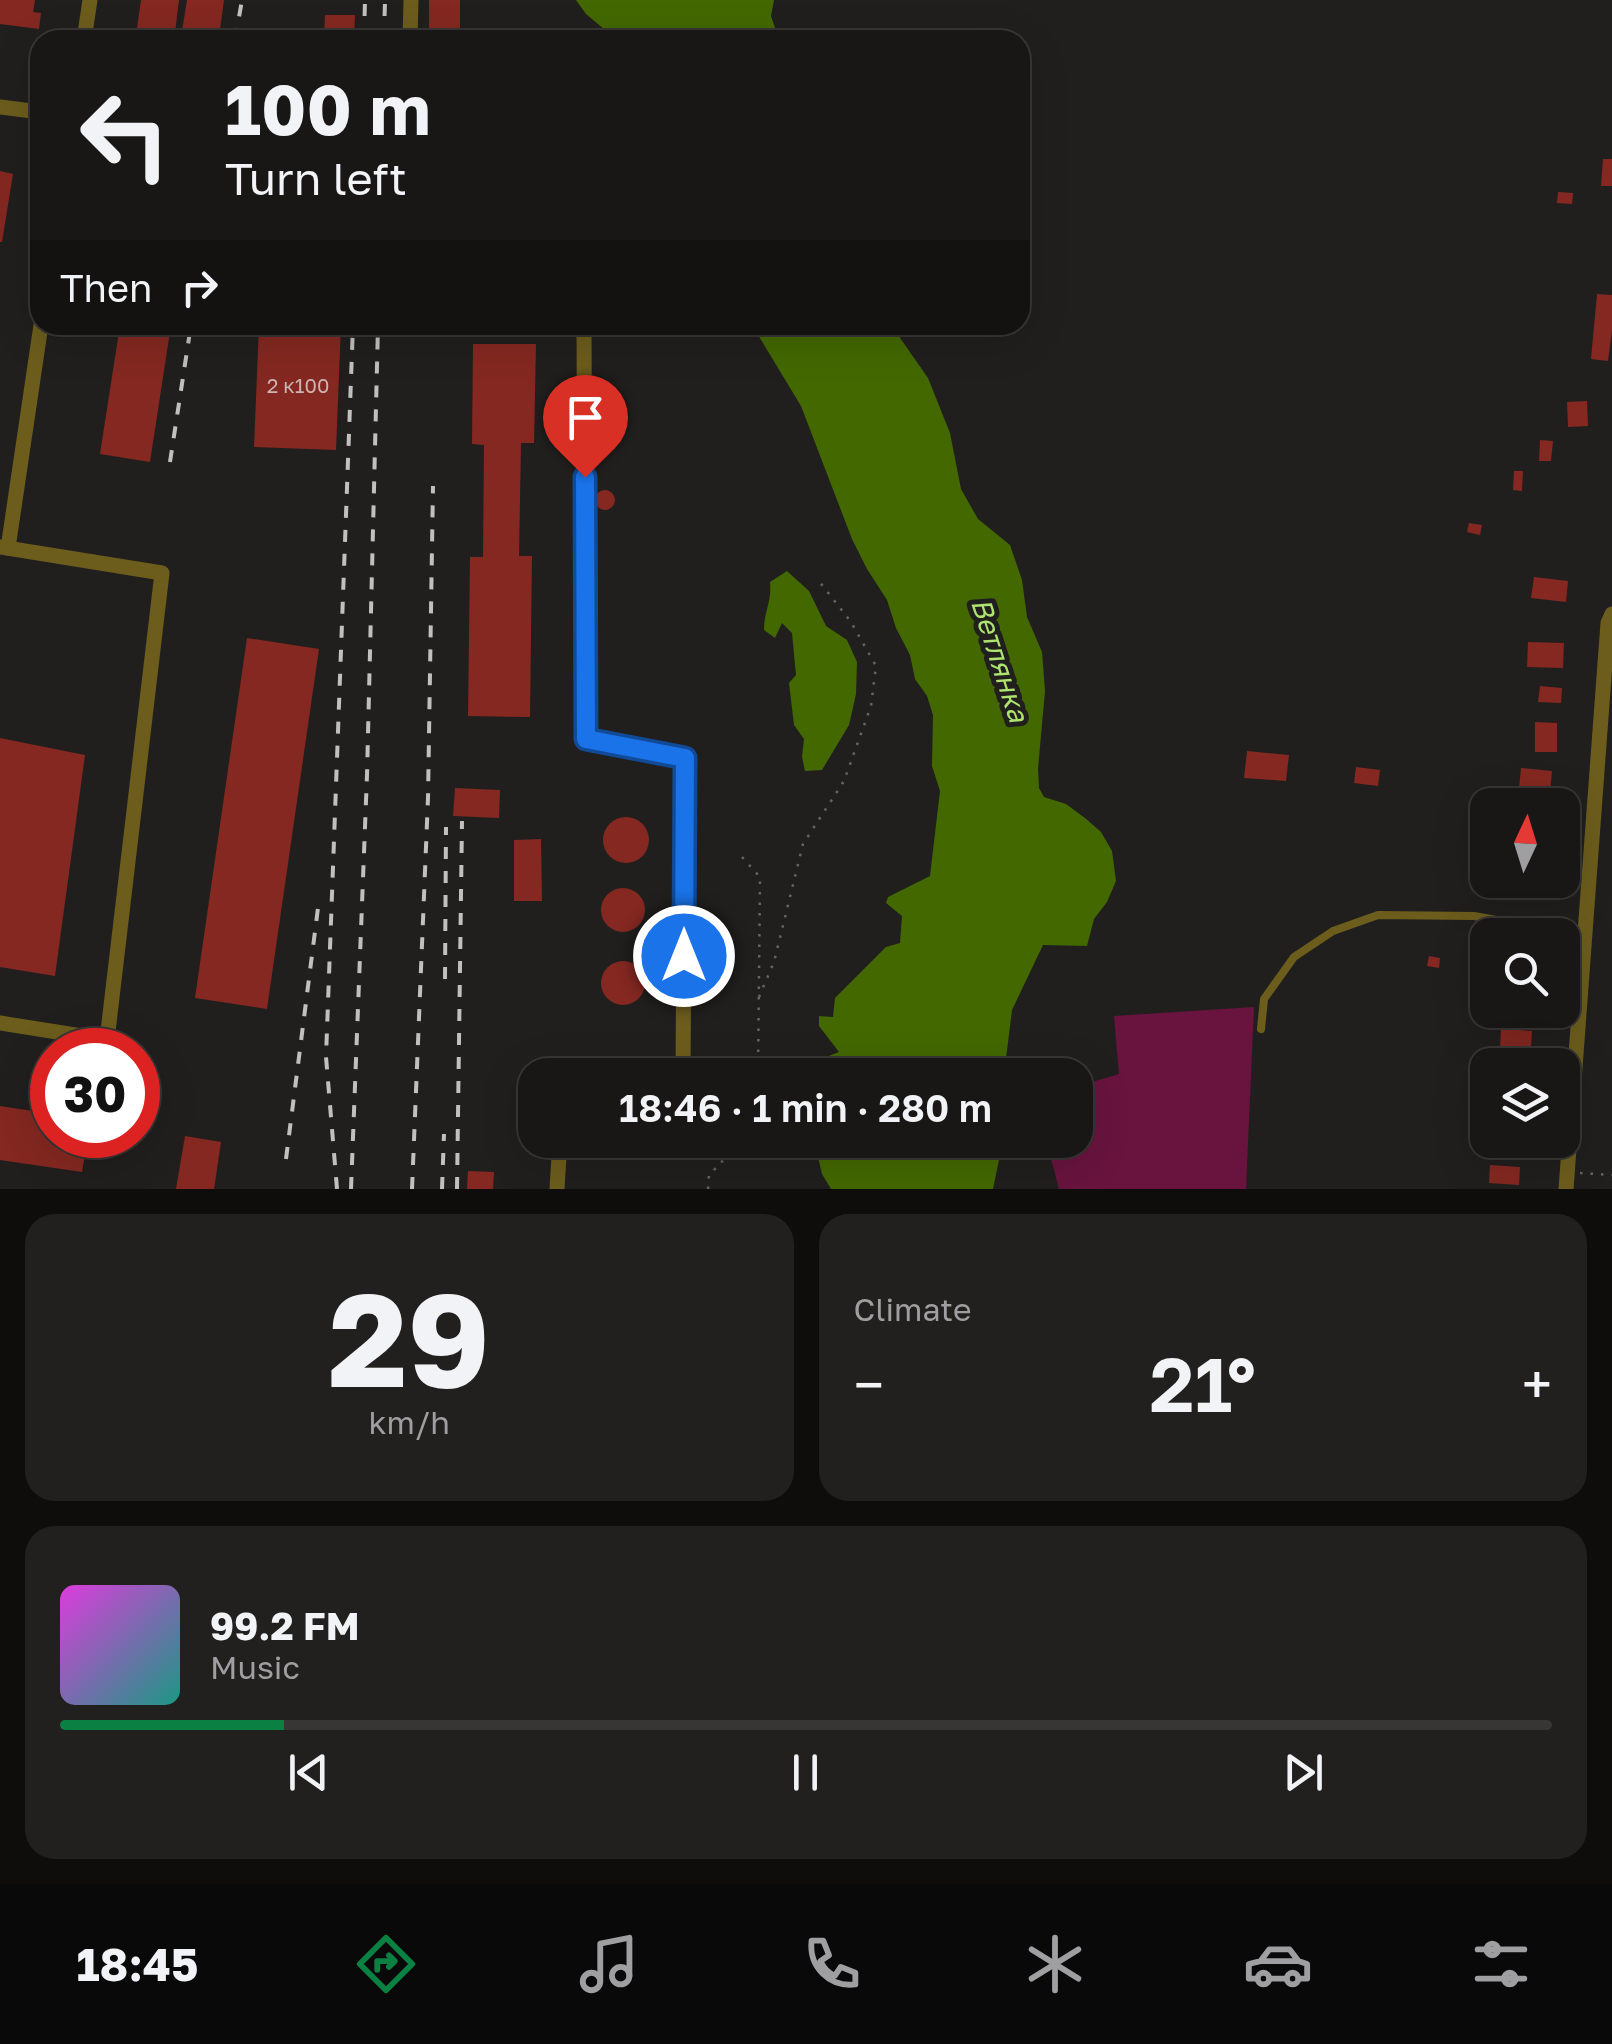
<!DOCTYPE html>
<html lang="en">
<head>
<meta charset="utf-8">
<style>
  :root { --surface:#191716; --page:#22201f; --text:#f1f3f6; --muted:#9f9fa1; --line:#373635; --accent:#0b8043 }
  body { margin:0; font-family:"Golos Text",sans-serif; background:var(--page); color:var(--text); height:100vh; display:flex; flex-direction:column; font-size:38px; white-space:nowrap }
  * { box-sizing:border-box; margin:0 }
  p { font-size:32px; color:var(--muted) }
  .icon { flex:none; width:55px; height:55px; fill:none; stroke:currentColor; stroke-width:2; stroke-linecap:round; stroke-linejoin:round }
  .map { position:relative; height:1189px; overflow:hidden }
  .drawer { display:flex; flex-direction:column; gap:25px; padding:25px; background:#0e0d0c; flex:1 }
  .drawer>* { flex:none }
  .guide { position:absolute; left:30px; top:30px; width:1000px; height:305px; border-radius:30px; box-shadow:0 10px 40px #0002,0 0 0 2px var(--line); background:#191716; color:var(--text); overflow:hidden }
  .needle { width:65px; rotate:4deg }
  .tools { position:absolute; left:1470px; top:788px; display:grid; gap:20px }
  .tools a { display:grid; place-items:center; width:110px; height:110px; border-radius:20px; background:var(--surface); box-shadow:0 10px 40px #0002,0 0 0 2px var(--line); font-size:50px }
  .speed { position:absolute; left:30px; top:1028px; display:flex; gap:20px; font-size:50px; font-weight:700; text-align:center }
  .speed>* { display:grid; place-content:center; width:130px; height:130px; border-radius:50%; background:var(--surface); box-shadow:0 10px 40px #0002,0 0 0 2px var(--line); line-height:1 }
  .speed .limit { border:15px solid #d22; background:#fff; color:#111 }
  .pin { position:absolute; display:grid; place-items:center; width:85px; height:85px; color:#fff; margin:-102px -42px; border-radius:50% 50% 50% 0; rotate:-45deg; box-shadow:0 0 10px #0007 }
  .pin .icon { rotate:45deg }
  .me { position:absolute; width:110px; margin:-55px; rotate:0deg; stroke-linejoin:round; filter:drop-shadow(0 0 8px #0008) }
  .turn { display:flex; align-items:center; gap:35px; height:210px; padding:0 30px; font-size:45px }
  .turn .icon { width:130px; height:130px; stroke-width:2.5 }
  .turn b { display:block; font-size:70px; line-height:85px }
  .then { display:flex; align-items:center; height:95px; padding:0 30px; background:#0003; gap:20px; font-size:38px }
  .big { font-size:75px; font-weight:600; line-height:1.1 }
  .drawer .card { flex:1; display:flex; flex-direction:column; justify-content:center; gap:15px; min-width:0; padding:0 35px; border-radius:30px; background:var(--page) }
  .drawer .dial { align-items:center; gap:0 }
  .dial b { font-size:130px; line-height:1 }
  .song { display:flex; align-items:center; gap:30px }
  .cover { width:120px; height:120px; border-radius:15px; background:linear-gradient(135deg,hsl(300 70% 55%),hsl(170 70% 35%)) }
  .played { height:10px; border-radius:5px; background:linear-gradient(90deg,var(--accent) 15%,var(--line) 15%) }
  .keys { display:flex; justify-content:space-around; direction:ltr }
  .heat { display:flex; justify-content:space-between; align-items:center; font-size:55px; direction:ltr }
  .drawer .tiles { flex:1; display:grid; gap:25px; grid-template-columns:1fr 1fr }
  .card:last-child { grid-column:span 2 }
  .trip { position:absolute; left:518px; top:1058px; width:575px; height:100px; border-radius:30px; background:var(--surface); box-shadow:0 10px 40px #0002,0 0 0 2px var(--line); font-weight:600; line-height:100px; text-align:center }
  .tabs { display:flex; height:160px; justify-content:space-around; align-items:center; background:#0a0909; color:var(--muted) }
  .tabs .icon { width:70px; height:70px }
  .tabs .current { color:var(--accent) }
  .tabs b { font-size:45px; color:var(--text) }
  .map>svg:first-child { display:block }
  .green { fill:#68143f }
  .water { fill:#436800 }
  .building { fill:#842821 }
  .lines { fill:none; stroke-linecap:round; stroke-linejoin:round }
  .path { stroke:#676563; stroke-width:2.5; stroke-dasharray:2.5 8; stroke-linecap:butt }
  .service { stroke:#6c5d1d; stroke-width:8 }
  .minor { stroke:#6c5d1d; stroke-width:15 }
  .rail { stroke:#c2c0bf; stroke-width:4; stroke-dasharray:12 12; stroke-linecap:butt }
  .route-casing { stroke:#114b97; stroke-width:25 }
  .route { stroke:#1a73e8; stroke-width:18 }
  .labels { text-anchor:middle; stroke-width:10; stroke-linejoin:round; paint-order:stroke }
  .number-label { font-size:20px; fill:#cdb4b2 }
  .water-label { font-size:28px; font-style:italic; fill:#aee36f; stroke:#211f1d }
</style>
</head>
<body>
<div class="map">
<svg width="1612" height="1189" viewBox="0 0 1612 1189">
  <rect width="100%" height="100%" fill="#211f1d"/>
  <!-- green -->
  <polygon class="green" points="1254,1007 1246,1189 1059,1189 1046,1140 1075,1140 1075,1087 1119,1074 1114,1016"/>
  <!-- water -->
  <g class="water">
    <polygon points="576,0 774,0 771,16 779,40 617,40 586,14"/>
    <polygon points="752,325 891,325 928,378 950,433 961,489 978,519 1010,545 1022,580 1027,617 1042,652 1045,691 1038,769 1039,788 1044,797 1066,804 1085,818 1101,832 1112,851 1116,881 1107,902 1094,919 1087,946 1043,945 1012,1010 1004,1075 821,1075 819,1070 826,1057 839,1052 819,1026 819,1016 833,1017 835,998 886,947 900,943 902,916 886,903 888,897 930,876 940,791 932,766 933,715 927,696 915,679 910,655 896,628 887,600 867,569 852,539 801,406"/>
    <path d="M787,571L809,591L826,626L847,640L857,662L856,694L849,725L822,770L805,771L802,757L804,739L794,725L789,683L796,675L792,633L782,623L775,638L764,630C764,611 772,602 770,582Z"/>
    <polygon points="814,1140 1000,1140 1000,1155 993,1189 831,1189 822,1174"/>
  </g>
  <!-- building -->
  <g class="building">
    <polygon points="0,0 35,0 33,12 41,13 39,29 0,24"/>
    <polygon points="141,0 179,0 175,33 137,28"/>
    <polygon points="187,0 224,0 219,37 182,31"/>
    <rect x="429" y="0" width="31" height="40"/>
    <polygon points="325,15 355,15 354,40 324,40"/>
    <polygon points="1603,159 1612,159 1612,186 1601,186"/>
    <polygon points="0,171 13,174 2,242 0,242"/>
    <polygon points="1558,192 1573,193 1572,204 1557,203"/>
    <polygon points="1597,294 1612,295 1612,330 1608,361 1591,359"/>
    <polygon points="120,325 171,325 150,462 100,454"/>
    <polygon points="259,325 341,325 336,450 254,447"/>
    <polygon points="473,344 536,344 534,443 521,443 519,556 532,556 530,717 468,716 470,557 483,557 484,445 472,444"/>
    <polygon points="1587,401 1588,426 1568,427 1567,402"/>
    <polygon points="1540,440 1553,441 1551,461 1539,461"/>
    <polygon points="1514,471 1523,471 1522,491 1513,490"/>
    <circle cx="605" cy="500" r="10"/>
    <polygon points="1469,523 1482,525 1480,535 1467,532"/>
    <polygon points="1534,577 1568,581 1566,602 1531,598"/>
    <polygon points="247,638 319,649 267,1009 195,998"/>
    <polygon points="1528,642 1564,643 1563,668 1527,667"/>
    <polygon points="1540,686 1562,688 1561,703 1538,702"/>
    <polygon points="1535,722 1557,723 1557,752 1535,752"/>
    <polygon points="0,738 85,755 55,976 0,967"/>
    <polygon points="1247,751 1289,755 1286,781 1244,778"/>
    <polygon points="1356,767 1380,770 1378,786 1354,783"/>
    <polygon points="1521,768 1552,771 1550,792 1519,789"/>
    <polygon points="455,788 500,790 499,818 453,816"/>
    <circle cx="626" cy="840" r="23"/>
    <polygon points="541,839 542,901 514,901 514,840"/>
    <polygon points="1522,880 1545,880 1544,896 1522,895"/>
    <circle cx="623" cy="910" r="22"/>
    <polygon points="1514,929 1540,931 1540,935 1514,935"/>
    <polygon points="1429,956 1440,958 1439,968 1427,966"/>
    <circle cx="623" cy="983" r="22"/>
    <polygon points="1501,1029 1532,1031 1531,1048 1500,1047"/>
    <polygon points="1483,1080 1488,1081 1488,1101 1481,1100"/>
    <polygon points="0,1106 52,1114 52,1135 88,1135 82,1172 0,1160"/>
    <polygon points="185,1136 221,1142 214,1189 176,1189"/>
    <polygon points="1490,1165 1520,1167 1519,1185 1489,1183"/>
    <polygon points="468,1171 494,1172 493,1189 467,1189"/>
  </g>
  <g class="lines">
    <!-- path -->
    <g class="path">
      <polyline points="742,857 760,877 758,1075"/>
      <polyline points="759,997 774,962 803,844 844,781 871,706 876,666 851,622 819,581"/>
      <polyline points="1580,1173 1612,1175"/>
      <polyline points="708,1189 709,1175 743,1140"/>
    </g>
    <!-- service -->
    <polyline class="service" points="1261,1029 1264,999 1294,957 1333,931 1378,915 1474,916 1586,936"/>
    <!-- minor -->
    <g class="minor">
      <polyline points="84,40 90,0"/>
      <polyline points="410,40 411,0"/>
      <polyline points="0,107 40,112"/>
      <polyline points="482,325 584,328 586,739 685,758 683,1075"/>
      <polyline points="0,547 162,573 107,1040 0,1023"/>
      <polyline points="8,548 41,325"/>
      <polyline points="557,1189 560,1140"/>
      <polyline points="1566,1189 1608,623 1612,614"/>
    </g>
    <!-- rail -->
    <g class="rail">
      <polyline points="235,40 242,0"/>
      <polyline points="364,40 365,0"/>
      <polyline points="384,40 385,0"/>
      <polyline points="170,462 191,325"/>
      <polyline points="445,979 446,827"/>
      <polyline points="286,1159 319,900"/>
      <polyline points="337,1189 326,1057 353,325"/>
      <polyline points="351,1189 367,775 378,325"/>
      <polyline points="412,1189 428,798 433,486"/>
      <polyline points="442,1189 444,1134"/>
      <polyline points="457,1189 462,821"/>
    </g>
  </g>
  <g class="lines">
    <!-- route casing -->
    <g class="route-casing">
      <polyline id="route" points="585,477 586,739 685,758 684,956"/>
    </g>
    <!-- route -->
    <use href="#route" class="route"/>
  </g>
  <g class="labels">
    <!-- number labels -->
    <g class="number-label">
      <text x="298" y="393">2 к100</text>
    </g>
    <!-- water labels -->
    <g class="water-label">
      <text transform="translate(1000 660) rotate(72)" y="10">Ветлянка</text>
    </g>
  </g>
</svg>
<div class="tools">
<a><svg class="needle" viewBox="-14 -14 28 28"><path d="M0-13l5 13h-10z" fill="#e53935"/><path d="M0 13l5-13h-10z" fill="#9f9fa1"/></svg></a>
<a><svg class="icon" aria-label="search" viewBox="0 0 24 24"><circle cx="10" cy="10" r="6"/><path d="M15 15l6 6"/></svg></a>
<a><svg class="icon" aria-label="layers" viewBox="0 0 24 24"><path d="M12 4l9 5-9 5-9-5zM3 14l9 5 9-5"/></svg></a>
</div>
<div class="speed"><div class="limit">30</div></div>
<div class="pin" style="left:585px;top:477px;background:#d93025"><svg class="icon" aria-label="arrive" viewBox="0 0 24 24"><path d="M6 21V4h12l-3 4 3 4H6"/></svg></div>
<svg class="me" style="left:684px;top:956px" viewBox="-20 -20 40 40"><circle r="17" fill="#1a73e8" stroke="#fff" stroke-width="3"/><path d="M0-11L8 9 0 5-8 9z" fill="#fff"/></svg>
<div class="trip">18:46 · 1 min · 280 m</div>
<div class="guide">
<div class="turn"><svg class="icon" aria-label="left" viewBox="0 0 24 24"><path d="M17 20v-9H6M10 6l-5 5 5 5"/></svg><div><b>100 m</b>Turn left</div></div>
<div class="then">Then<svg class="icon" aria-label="right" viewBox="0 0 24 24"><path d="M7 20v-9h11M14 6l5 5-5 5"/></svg></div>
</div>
</div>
<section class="drawer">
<div class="tiles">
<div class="card dial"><b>29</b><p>km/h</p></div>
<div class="card"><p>Climate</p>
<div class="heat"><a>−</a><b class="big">21°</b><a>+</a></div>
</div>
<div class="card">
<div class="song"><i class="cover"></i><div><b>99.2 FM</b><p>Music</p></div></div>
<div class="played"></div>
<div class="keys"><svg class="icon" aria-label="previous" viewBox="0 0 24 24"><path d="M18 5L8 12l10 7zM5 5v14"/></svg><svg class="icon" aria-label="pause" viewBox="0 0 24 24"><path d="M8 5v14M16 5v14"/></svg><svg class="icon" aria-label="next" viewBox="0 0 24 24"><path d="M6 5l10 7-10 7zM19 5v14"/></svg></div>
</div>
</div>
</section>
<nav class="tabs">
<b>18:45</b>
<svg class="icon current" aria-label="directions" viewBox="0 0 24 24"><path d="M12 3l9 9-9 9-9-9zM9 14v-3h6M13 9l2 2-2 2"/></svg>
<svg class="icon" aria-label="music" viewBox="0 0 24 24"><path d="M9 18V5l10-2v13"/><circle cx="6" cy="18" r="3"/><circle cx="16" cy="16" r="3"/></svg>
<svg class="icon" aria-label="phone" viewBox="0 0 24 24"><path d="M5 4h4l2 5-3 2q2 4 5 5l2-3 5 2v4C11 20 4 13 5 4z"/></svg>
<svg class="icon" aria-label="climate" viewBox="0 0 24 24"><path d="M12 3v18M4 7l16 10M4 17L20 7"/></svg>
<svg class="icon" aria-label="car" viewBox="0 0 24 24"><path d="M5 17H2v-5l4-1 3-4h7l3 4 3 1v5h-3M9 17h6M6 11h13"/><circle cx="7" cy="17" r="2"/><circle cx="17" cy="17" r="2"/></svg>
<svg class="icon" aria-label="filters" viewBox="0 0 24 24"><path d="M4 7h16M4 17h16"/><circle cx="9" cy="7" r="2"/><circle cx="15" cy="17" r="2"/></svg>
</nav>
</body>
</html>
